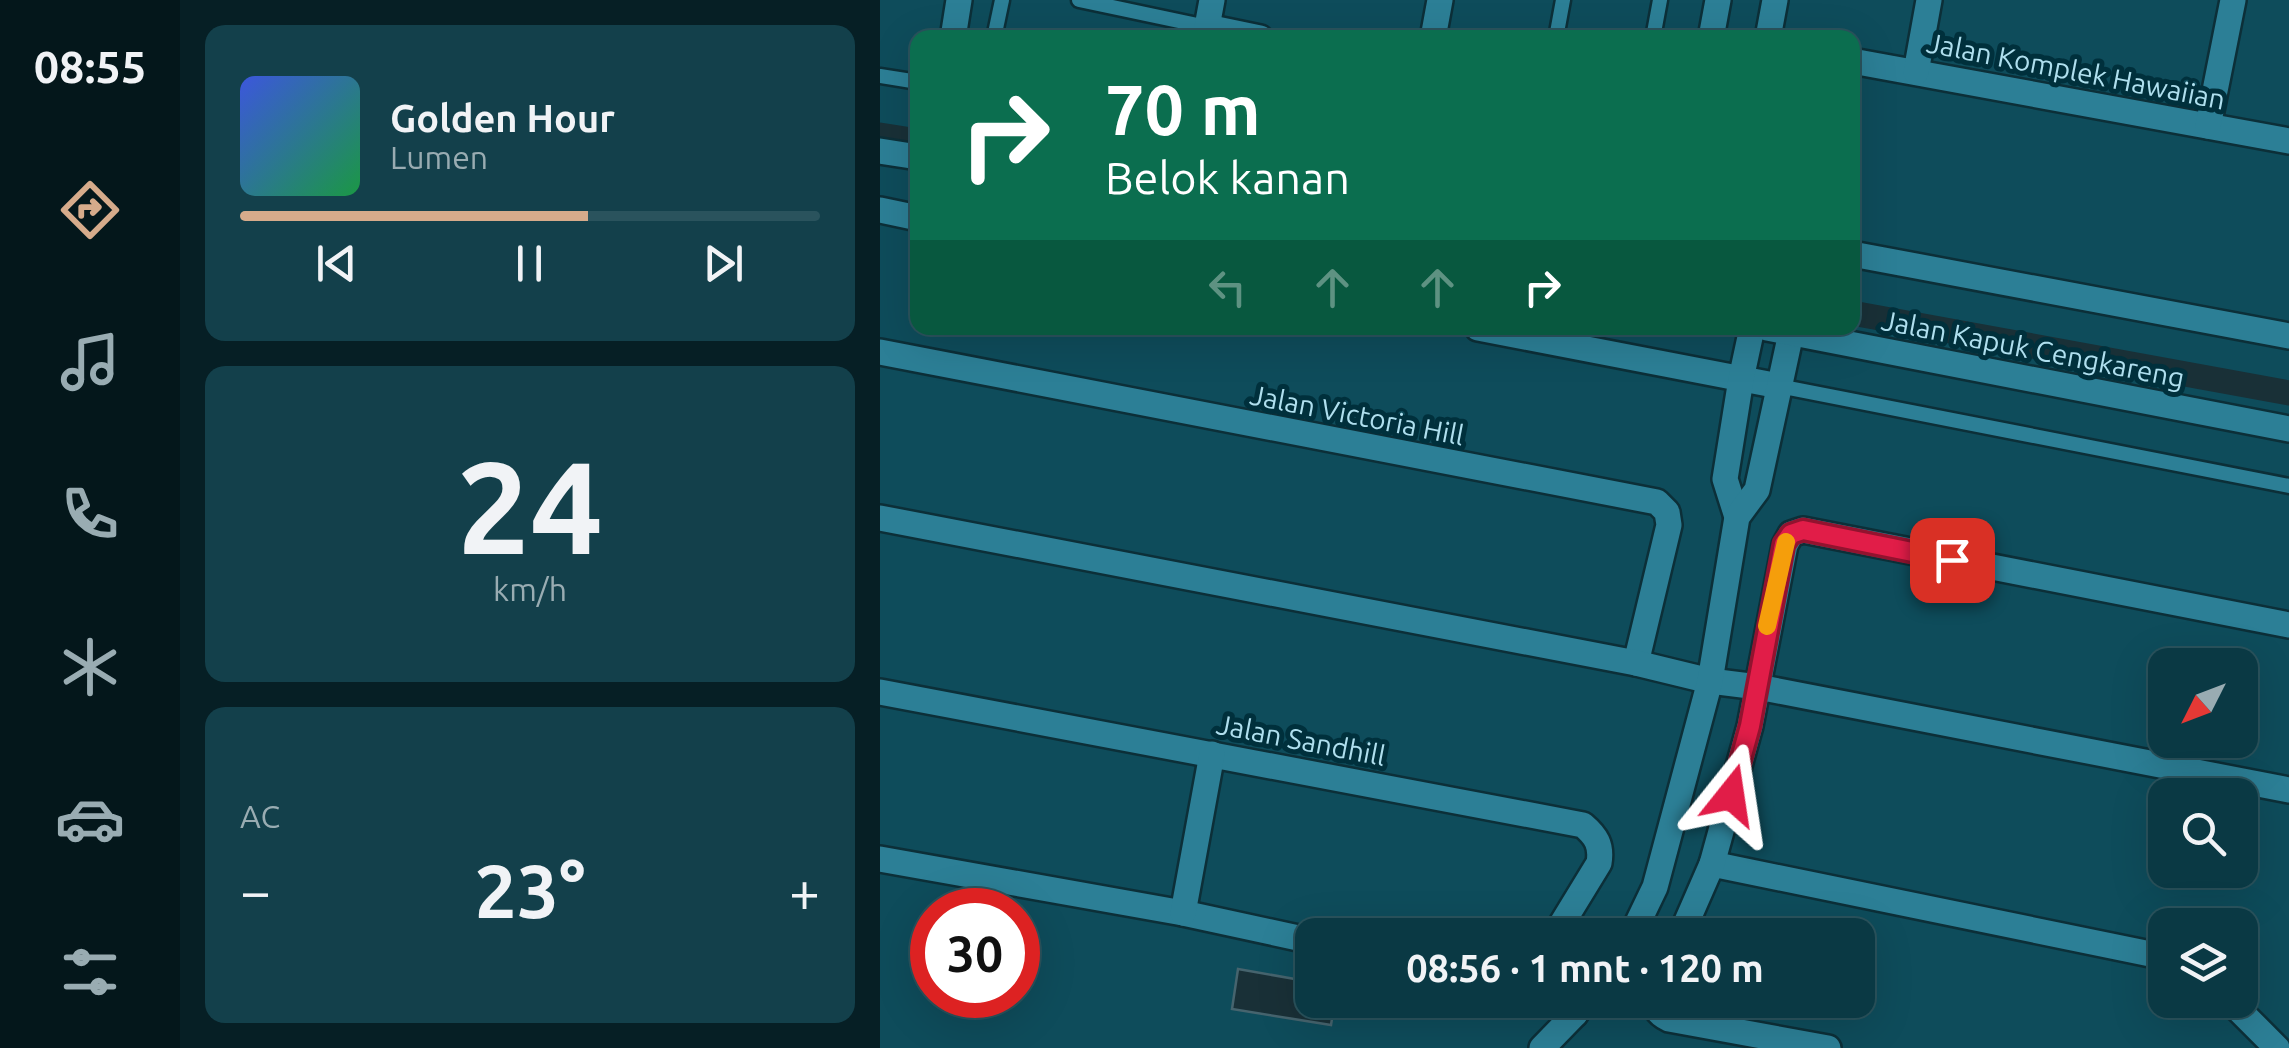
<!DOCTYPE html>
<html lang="id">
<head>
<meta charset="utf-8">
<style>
  :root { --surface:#0a3944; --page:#13404b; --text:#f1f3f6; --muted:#99acb2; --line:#2a535d; --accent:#d6ab8b }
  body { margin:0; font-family:Ubuntu,sans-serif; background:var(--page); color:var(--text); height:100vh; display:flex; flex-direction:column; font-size:38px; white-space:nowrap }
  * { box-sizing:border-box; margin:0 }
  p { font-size:32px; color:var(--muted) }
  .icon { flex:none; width:55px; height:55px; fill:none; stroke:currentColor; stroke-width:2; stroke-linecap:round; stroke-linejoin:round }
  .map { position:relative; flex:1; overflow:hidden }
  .details { display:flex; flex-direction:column; gap:25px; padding:25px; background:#061f25; width:700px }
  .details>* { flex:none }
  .top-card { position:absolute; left:30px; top:30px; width:950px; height:305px; border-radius:20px; box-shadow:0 10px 40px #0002,0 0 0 2px var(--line); background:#0b6e4f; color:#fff; overflow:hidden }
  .needle { width:65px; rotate:228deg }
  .tools { position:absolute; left:1268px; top:648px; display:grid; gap:20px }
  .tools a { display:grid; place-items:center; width:110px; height:110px; border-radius:20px; background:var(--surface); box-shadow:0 10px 40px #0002,0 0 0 2px var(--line); font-size:50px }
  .speed { position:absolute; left:30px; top:888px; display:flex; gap:20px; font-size:50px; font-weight:700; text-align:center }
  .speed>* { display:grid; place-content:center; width:130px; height:130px; border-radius:50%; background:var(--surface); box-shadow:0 10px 40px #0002,0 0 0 2px var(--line); line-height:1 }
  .speed .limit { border:15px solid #d22; background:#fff; color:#111 }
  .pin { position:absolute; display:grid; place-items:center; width:85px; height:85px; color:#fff; margin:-42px; border-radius:20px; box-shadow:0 5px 15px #0006 }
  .me { position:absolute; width:110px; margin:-55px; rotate:15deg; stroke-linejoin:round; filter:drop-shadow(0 0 8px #0008) }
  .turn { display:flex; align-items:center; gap:35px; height:210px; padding:0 30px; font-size:45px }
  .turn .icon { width:130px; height:130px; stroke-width:2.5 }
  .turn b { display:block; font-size:70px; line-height:85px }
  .lanes { display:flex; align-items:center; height:95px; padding:0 30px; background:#0003; justify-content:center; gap:50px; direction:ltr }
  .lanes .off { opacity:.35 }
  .big { font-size:75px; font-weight:700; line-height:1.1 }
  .details .card { flex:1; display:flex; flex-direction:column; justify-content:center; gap:15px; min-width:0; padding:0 35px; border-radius:20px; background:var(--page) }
  .details .dial { align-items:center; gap:0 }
  .dial b { font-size:130px; line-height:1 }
  .song { display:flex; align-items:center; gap:30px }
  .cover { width:120px; height:120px; border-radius:15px; background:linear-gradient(135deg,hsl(230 70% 55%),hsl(140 70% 35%)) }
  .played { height:10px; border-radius:5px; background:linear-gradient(90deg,var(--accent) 60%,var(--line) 60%) }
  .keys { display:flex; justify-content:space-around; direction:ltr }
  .heat { display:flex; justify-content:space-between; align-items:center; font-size:55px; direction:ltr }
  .trip { position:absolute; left:415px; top:918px; width:580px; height:100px; border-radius:20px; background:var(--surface); box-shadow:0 10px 40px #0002,0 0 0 2px var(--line); font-weight:700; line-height:100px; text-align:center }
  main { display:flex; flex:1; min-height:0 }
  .dock { display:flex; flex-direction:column; width:180px; justify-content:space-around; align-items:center; background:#04171b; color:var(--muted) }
  .dock .icon { width:70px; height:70px }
  .dock .selected { color:var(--accent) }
  .dock b { font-size:45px; color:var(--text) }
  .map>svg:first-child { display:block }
  .water { fill:#193037; stroke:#46646e; stroke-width:2.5 }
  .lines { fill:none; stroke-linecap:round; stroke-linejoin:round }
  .canal { stroke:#193037; stroke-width:25 }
  .lane-casing { stroke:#0c2f38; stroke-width:19 }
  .street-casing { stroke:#0c2f38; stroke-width:30 }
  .secondary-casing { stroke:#0c2f38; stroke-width:30 }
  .lane { stroke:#2c7f96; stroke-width:14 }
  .street { stroke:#2c7f96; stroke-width:25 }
  .secondary { stroke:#2c7f96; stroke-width:25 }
  .route-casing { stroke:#92132f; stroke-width:25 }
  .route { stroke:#e11d48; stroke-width:18 }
  .slow { stroke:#f59e0b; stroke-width:18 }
  .labels { text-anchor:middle; stroke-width:10; stroke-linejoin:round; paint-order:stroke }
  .street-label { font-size:28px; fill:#afdfee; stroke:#00303c }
</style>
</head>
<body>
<main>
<nav class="dock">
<b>08:55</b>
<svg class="icon selected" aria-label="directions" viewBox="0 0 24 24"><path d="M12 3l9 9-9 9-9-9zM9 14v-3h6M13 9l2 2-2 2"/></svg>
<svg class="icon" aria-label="music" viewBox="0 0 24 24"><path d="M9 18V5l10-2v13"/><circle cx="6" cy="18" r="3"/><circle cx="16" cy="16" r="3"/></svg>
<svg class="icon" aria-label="phone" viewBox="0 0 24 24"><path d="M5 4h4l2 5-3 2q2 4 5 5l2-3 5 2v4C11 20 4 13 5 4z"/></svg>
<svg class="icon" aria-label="climate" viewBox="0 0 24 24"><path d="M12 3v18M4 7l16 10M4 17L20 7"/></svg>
<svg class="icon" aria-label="car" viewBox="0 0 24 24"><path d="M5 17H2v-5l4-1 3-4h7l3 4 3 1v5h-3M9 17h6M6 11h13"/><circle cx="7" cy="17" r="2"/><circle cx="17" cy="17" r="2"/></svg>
<svg class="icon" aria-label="filters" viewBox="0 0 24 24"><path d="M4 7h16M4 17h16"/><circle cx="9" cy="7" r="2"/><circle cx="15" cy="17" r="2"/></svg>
</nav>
<section class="details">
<div class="card">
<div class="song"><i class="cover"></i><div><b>Golden Hour</b><p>Lumen</p></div></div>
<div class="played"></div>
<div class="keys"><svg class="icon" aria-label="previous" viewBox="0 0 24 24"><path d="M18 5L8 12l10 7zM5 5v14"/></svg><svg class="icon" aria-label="pause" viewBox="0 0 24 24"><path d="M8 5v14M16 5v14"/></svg><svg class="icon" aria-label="next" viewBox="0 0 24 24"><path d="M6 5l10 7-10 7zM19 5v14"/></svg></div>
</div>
<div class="card dial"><b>24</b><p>km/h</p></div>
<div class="card"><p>AC</p>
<div class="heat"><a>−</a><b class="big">23°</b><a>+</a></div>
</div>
</section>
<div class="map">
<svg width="1409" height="1048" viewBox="0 0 1409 1048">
  <rect width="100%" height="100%" fill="#0e4c5b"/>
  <!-- water -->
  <polygon class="water" points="358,969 432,982 432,1000 455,1000 451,1025 352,1009"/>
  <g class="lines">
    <!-- canal -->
    <g class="canal">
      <polyline points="0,135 38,141"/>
      <polyline points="972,313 1409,393"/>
    </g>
    <!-- lane casing -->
    <g class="lane-casing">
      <g id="lane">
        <polyline points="199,0 327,27"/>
        <polyline points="114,38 122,0"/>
        <polyline points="676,38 683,0"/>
        <polyline points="773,38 780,0"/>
        <polyline points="0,76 38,82"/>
        <polyline points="899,386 1409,486"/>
      </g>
    </g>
    <!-- street casing -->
    <g class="street-casing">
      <g id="street">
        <polyline points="332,0 327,27 380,38"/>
        <polyline points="73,38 79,0"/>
        <polyline points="553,38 560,0"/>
        <polyline points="888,38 895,0"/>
        <polyline points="972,61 1409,141"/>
        <polyline points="1036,72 1049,0"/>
        <polyline points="1328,126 1353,0"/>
        <polyline points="0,210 38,218"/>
        <polyline points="972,254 1409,336"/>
        <polyline points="598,328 899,386"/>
        <polyline points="0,352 777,502 787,512 789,525 756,663"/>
        <polyline points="857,517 845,479 861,379 872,328"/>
        <polyline points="0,518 756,663 830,681 878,687 1409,790"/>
        <path d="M0,692L703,825C716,836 722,845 719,863L675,935"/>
        <polyline points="0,859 303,913 432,941"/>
        <polyline points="832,864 1285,957"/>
        <polyline points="303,913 332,754"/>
        <polyline points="752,935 775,887 830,681 857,517 877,490 911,333"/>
        <polyline points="801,935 832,864 870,726 905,545 911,534 923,530 1409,625"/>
        <polyline points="668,1000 695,1014"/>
        <path d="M775,1000C775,1009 780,1015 789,1019L948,1048"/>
        <polyline points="1349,1000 1397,1048"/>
        <polyline points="662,1048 695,1014 705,1000"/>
      </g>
    </g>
    <!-- secondary casing -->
    <g class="secondary-casing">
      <g id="secondary">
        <polyline points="831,38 838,0"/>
        <polyline points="0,151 38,157"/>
        <polyline points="887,328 1409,429"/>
      </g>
    </g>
    <!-- lane -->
    <use href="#lane" class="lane"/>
    <!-- street -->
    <use href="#street" class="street"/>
    <!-- secondary -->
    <use href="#secondary" class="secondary"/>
  </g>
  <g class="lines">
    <!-- route casing -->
    <g class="route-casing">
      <polyline id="route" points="851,795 870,726 904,544 911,534 923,530 1072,560"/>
    </g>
    <!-- route -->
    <use href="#route" class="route"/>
    <!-- slow -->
    <polyline class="slow" points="887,626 906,542"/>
  </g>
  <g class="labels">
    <!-- street labels -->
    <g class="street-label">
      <text transform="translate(1196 71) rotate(11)" y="10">Jalan Komplek Hawaiian</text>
      <text transform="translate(1153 349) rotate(11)" y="10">Jalan Kapuk Cengkareng</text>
      <text transform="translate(477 415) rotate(11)" y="10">Jalan Victoria Hill</text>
      <text transform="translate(421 740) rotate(11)" y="10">Jalan Sandhill</text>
    </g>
  </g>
</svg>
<div class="tools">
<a><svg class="needle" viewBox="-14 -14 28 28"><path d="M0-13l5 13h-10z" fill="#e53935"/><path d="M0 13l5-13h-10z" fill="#99acb2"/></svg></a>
<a><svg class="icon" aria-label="search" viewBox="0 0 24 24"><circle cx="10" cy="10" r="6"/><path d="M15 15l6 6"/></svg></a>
<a><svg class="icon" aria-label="layers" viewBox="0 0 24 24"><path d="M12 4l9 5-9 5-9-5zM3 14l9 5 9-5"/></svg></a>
</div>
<div class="speed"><div class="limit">30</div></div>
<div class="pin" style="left:1072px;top:560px;background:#d93025"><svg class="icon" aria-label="arrive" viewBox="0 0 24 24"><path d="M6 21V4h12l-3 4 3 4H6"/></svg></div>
<svg class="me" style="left:851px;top:795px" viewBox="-20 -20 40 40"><path d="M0-17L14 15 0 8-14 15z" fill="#e11d48" stroke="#fff" stroke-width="4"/></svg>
<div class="trip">08:56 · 1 mnt · 120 m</div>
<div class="top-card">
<div class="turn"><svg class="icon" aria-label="right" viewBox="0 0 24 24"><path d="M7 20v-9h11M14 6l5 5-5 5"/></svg><div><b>70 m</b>Belok kanan</div></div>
<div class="lanes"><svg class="icon off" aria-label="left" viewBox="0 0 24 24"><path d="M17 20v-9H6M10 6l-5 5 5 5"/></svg><svg class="icon off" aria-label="ahead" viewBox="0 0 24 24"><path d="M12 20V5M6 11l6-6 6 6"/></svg><svg class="icon off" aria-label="ahead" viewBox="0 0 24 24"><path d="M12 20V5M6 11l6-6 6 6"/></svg><svg class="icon" aria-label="right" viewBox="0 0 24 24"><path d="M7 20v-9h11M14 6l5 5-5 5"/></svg></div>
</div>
</div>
</main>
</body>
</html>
